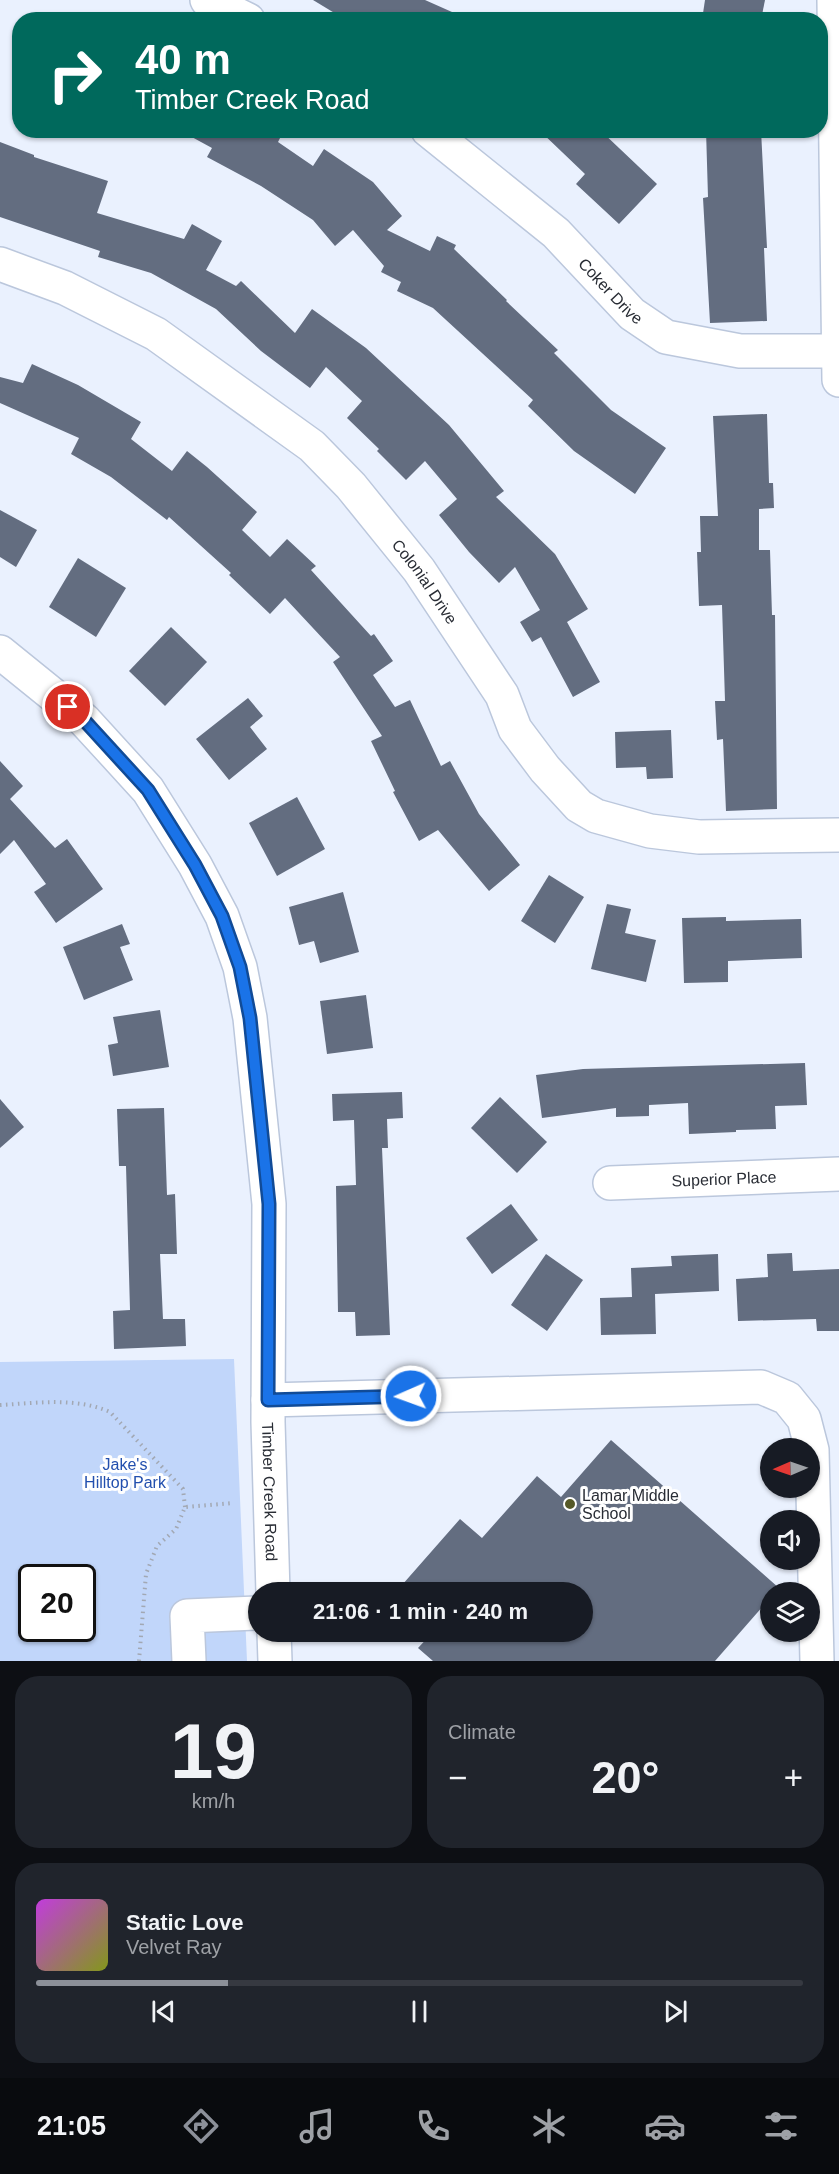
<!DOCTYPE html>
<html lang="en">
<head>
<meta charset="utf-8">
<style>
  :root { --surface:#171b24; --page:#20242c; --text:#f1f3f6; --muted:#9ea1a6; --line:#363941; --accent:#8c9099 }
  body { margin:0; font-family:Arial,sans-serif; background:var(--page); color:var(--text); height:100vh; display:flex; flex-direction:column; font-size:22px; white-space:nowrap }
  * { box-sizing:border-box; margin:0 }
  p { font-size:20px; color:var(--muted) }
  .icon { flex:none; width:33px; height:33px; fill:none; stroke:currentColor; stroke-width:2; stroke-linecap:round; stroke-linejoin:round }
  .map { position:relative; height:1661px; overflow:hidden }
  .details { display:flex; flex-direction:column; gap:15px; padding:15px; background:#0d0f14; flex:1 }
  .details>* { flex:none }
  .top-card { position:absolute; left:12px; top:12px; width:816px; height:126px; border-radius:24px; box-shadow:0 2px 4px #0004; background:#00695c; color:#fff; overflow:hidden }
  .needle { width:39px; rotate:268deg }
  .fabs { position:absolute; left:760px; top:1438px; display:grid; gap:12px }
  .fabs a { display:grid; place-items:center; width:60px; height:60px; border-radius:50%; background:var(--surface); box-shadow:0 2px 4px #0004; font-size:30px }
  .speed { position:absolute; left:18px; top:1564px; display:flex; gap:12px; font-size:30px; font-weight:700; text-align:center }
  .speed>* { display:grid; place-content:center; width:78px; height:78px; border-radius:50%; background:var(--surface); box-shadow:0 2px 4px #0004; line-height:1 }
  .speed .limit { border:3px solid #111; border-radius:9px; background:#fff; color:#111 }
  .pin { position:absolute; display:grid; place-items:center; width:51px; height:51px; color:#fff; margin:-26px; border:3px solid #fff; border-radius:50%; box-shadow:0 2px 6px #0007 }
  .me { position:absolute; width:66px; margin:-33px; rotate:268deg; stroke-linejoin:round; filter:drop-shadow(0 0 4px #0008) }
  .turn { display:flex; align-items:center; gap:21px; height:126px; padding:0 24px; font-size:27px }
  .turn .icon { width:78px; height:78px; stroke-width:2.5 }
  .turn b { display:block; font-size:42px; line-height:51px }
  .big { font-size:45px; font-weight:700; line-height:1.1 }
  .details .tile { flex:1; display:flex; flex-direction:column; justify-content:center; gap:9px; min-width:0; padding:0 21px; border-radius:24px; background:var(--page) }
  .details .dial { align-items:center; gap:0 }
  .dial b { font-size:78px; line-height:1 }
  .song { display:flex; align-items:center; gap:18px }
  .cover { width:72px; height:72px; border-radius:9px; background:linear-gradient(135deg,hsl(290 70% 55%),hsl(70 70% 35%)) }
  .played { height:6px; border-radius:3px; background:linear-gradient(90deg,var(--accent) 25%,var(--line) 25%) }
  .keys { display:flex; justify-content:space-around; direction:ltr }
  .heat { display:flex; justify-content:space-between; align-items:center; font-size:33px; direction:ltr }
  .details .tiles { flex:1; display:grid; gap:15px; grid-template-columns:1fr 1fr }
  .tile:last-child { grid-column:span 2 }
  .trip { position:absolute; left:248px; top:1582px; width:345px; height:60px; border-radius:30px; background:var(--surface); box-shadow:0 2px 4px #0004; font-weight:700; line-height:60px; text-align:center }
  .dock { display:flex; height:96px; justify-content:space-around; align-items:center; background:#090b0e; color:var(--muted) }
  .dock .icon { width:42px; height:42px }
  .dock .selected { color:var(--accent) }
  .dock b { font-size:27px; color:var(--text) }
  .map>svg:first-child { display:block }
  .green { fill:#c1d6fa; fill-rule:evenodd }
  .building { fill:#636d80 }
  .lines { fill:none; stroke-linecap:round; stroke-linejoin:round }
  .minor-casing { stroke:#bbc7dc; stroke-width:36 }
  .path { stroke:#a2a8b3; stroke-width:4; stroke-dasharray:1.5 4.5; stroke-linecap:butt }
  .minor { stroke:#fff; stroke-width:33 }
  .route-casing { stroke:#114b97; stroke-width:15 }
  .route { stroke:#1a73e8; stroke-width:10 }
  .poi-dot { fill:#565927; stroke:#fff; stroke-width:2 }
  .labels { text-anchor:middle; stroke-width:6; stroke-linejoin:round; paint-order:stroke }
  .street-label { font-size:16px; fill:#292d35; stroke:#fff }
  .park-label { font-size:16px; fill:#224fae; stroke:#fff }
  .poi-label { font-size:16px; fill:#292d35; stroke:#fff; text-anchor:start }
</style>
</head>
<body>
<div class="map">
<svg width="839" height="1661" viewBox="0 0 839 1661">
  <rect width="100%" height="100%" fill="#eaf1fe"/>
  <!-- green -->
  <path class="green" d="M234,1359L247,1661H0V1362ZM32,1578H82V1629H32Z"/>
  <!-- building -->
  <g class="building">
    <polygon points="313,0 425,0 470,20 346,20"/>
    <polygon points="705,0 765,0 761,20 702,20"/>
    <polygon points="179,130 284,130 278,142 313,166 324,149 373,182 402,216 387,230 430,251 437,236 456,245 454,249 507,300 506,301 558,350 554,353 611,410 666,448 635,494 574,451 528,406 533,400 433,308 397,291 401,282 381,272 384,266 353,230 335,246 313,220 261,186 207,157 212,148"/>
    <polygon points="539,130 600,130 657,184 619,224 576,184 585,174"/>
    <polygon points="706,130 761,130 767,248 764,248 767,321 710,323 703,198 708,197"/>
    <polygon points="0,142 34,155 34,157 108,181 97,213 184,239 192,224 222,241 206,270 236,286 241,281 295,333 312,309 366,348 449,425 504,491 496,497 555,554 588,609 567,622 600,682 573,697 541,637 532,642 520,622 540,610 515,567 499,583 469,552 439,515 457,499 425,461 406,480 377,451 379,449 347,418 362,401 326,367 310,388 261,351 216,309 151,273 98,257 100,251 0,217"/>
    <polygon points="32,364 78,385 141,422 131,439 172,471 187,451 207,467 257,512 242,530 270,557 287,539 316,566 311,570 371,636 374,634 393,661 373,675 395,707 410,700 441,766 450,761 479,814 520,865 489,891 438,830 419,841 393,792 395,791 371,741 382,736 333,662 340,657 285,598 270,614 229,575 231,573 169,517 167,520 111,477 71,454 79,438 0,403 0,377 23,383"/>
    <polygon points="767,414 769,483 773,483 774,508 759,509 759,550 770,550 772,615 775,615 777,809 726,811 723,739 717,740 715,701 725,701 722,605 699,606 697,552 701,552 700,516 718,516 713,416"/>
    <polygon points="0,510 37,530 16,567 0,557"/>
    <polygon points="78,558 126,588 96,637 49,607"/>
    <polygon points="171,627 207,662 165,706 129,671"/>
    <polygon points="248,698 263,716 250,727 267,749 229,780 196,739"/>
    <polygon points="671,730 673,778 647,779 646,767 616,768 615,732"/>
    <polygon points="0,761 23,786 10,799 55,848 67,839 103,889 56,923 34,892 46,884 14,840 0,854"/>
    <polygon points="297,797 325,849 277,876 249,823"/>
    <polygon points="549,875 584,897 555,943 521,921"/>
    <polygon points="343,892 359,952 320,963 314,941 299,945 289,907"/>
    <polygon points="607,904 631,909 625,933 656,940 646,982 591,969"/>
    <polygon points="726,917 726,921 801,919 802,958 728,961 728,982 684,983 682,918"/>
    <polygon points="122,924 130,944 120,947 133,980 84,1000 63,947"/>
    <polygon points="366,995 373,1048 327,1054 320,1001"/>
    <polygon points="160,1010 169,1067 113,1076 108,1045 118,1043 113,1017"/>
    <polygon points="805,1063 807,1105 775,1106 776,1129 736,1130 736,1132 689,1134 688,1103 649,1105 649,1116 616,1117 616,1108 542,1118 536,1075 583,1069"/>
    <polygon points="402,1092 403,1118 387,1119 388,1148 382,1148 390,1335 356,1336 355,1312 338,1312 336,1186 356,1185 354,1120 333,1121 332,1094"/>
    <polygon points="500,1097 547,1142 517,1173 471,1128"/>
    <polygon points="0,1099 24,1127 0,1148"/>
    <polygon points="164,1108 167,1195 175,1194 177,1254 160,1254 163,1319 185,1319 186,1346 114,1349 113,1311 130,1310 126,1166 119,1166 117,1109"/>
    <polygon points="511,1204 538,1240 492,1274 466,1238"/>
    <polygon points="792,1253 793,1271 839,1269 839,1331 817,1331 816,1319 738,1321 736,1279 768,1277 767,1254"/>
    <polygon points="546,1254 583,1280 547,1331 511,1305"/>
    <polygon points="718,1254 719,1291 655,1294 656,1334 601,1335 600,1298 632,1297 631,1268 672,1266 671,1256"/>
    <polygon points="611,1440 779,1588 775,1593 771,1593 771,1597 715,1661 433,1661 418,1648 433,1632 582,1632 582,1593 395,1593 460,1519 482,1538 537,1476 561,1497"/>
  </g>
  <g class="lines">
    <!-- minor casing -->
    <g class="minor-casing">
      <g id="minor">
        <polyline points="207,0 248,20"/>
        <polyline points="834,0 839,380"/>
        <path id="s1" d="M428,130L556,233L632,314L666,337L740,351H838"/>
        <path id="s2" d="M0,264L65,288L156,334L312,446L351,486L419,570L502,695L515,729L545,769L579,806L596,816L650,831L699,837L839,835"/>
        <path id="s3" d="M0,652L84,720L148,790L195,865L222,916L240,967L250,1018L269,1204L268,1422L273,1593"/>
        <path id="s4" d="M610,1183L839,1174"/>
        <polyline points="268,1400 761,1387 787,1398 804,1419 812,1450 817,1661"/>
        <polyline points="274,1632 275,1661"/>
        <polyline points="189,1661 187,1616 258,1613"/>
      </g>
    </g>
    <!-- path -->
    <g class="path">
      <path d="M0,1405C37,1403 76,1397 110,1412L183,1489L185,1507"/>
      <polyline points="139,1661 146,1574 157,1546 176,1529 185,1507 233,1503"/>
    </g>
    <!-- minor -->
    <use href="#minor" class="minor"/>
  </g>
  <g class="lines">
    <!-- route casing -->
    <g class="route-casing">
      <polyline id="route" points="68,707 84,720 148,790 195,865 222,916 240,967 250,1018 269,1204 268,1400 411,1396"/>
    </g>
    <!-- route -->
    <use href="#route" class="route"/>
  </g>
  <!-- markers -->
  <circle class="poi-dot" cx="570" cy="1504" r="6"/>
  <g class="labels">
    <!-- street labels -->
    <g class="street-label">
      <text dy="6" stroke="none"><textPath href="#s1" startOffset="244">Coker Drive</textPath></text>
      <text dy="6" stroke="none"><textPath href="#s2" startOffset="540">Colonial Drive</textPath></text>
      <text dy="6" stroke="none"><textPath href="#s4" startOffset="114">Superior Place</textPath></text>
      <text dy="6" stroke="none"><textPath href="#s3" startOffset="930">Timber Creek Road</textPath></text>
    </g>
    <!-- park labels -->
    <g class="park-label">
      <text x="125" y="1470">Jake's<tspan x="125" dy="18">Hilltop Park</tspan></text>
    </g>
    <!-- poi labels -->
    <g class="poi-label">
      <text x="582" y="1501">Lamar Middle<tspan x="582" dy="18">School</tspan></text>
    </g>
  </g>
</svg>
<div class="fabs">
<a><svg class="needle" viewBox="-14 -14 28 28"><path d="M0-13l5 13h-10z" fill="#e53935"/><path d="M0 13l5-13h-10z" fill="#9ea1a6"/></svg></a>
<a><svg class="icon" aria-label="sound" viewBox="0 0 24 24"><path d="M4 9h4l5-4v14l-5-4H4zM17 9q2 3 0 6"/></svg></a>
<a><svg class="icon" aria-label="layers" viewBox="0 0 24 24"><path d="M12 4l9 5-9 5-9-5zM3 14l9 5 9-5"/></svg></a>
</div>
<div class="speed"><div class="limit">20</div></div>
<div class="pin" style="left:68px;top:707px;background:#d93025"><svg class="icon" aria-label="arrive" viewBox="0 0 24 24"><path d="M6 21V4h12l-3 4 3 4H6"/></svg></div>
<svg class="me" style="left:411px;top:1396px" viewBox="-20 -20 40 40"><circle r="17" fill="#1a73e8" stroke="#fff" stroke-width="3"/><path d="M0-11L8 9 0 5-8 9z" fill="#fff"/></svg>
<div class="trip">21:06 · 1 min · 240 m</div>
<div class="top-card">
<div class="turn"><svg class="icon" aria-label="right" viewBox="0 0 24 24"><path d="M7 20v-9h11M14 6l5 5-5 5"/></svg><div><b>40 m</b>Timber Creek Road</div></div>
</div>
</div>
<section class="details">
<div class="tiles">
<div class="tile dial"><b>19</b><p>km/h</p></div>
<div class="tile"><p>Climate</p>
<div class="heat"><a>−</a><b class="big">20°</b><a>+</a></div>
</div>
<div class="tile">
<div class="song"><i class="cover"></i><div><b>Static Love</b><p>Velvet Ray</p></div></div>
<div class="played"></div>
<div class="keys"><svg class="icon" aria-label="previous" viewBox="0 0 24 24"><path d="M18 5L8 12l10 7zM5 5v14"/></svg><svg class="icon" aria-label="pause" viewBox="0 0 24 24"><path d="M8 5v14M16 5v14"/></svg><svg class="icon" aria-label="next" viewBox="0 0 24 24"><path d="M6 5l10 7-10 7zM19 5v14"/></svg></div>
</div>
</div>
</section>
<nav class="dock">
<b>21:05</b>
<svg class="icon selected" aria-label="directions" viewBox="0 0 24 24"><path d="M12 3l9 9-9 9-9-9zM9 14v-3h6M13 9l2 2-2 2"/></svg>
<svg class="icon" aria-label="music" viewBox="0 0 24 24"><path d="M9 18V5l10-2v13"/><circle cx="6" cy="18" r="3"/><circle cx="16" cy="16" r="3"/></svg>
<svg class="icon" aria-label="phone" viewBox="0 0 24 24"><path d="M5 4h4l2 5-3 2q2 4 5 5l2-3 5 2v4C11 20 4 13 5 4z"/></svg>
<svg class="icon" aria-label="climate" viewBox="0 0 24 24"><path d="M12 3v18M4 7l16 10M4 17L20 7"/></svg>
<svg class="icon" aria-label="car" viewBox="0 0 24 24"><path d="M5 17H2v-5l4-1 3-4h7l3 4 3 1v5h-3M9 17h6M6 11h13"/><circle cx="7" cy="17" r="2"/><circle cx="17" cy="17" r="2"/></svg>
<svg class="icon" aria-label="filters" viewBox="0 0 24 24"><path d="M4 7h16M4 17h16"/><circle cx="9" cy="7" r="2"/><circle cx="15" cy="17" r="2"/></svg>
</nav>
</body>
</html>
